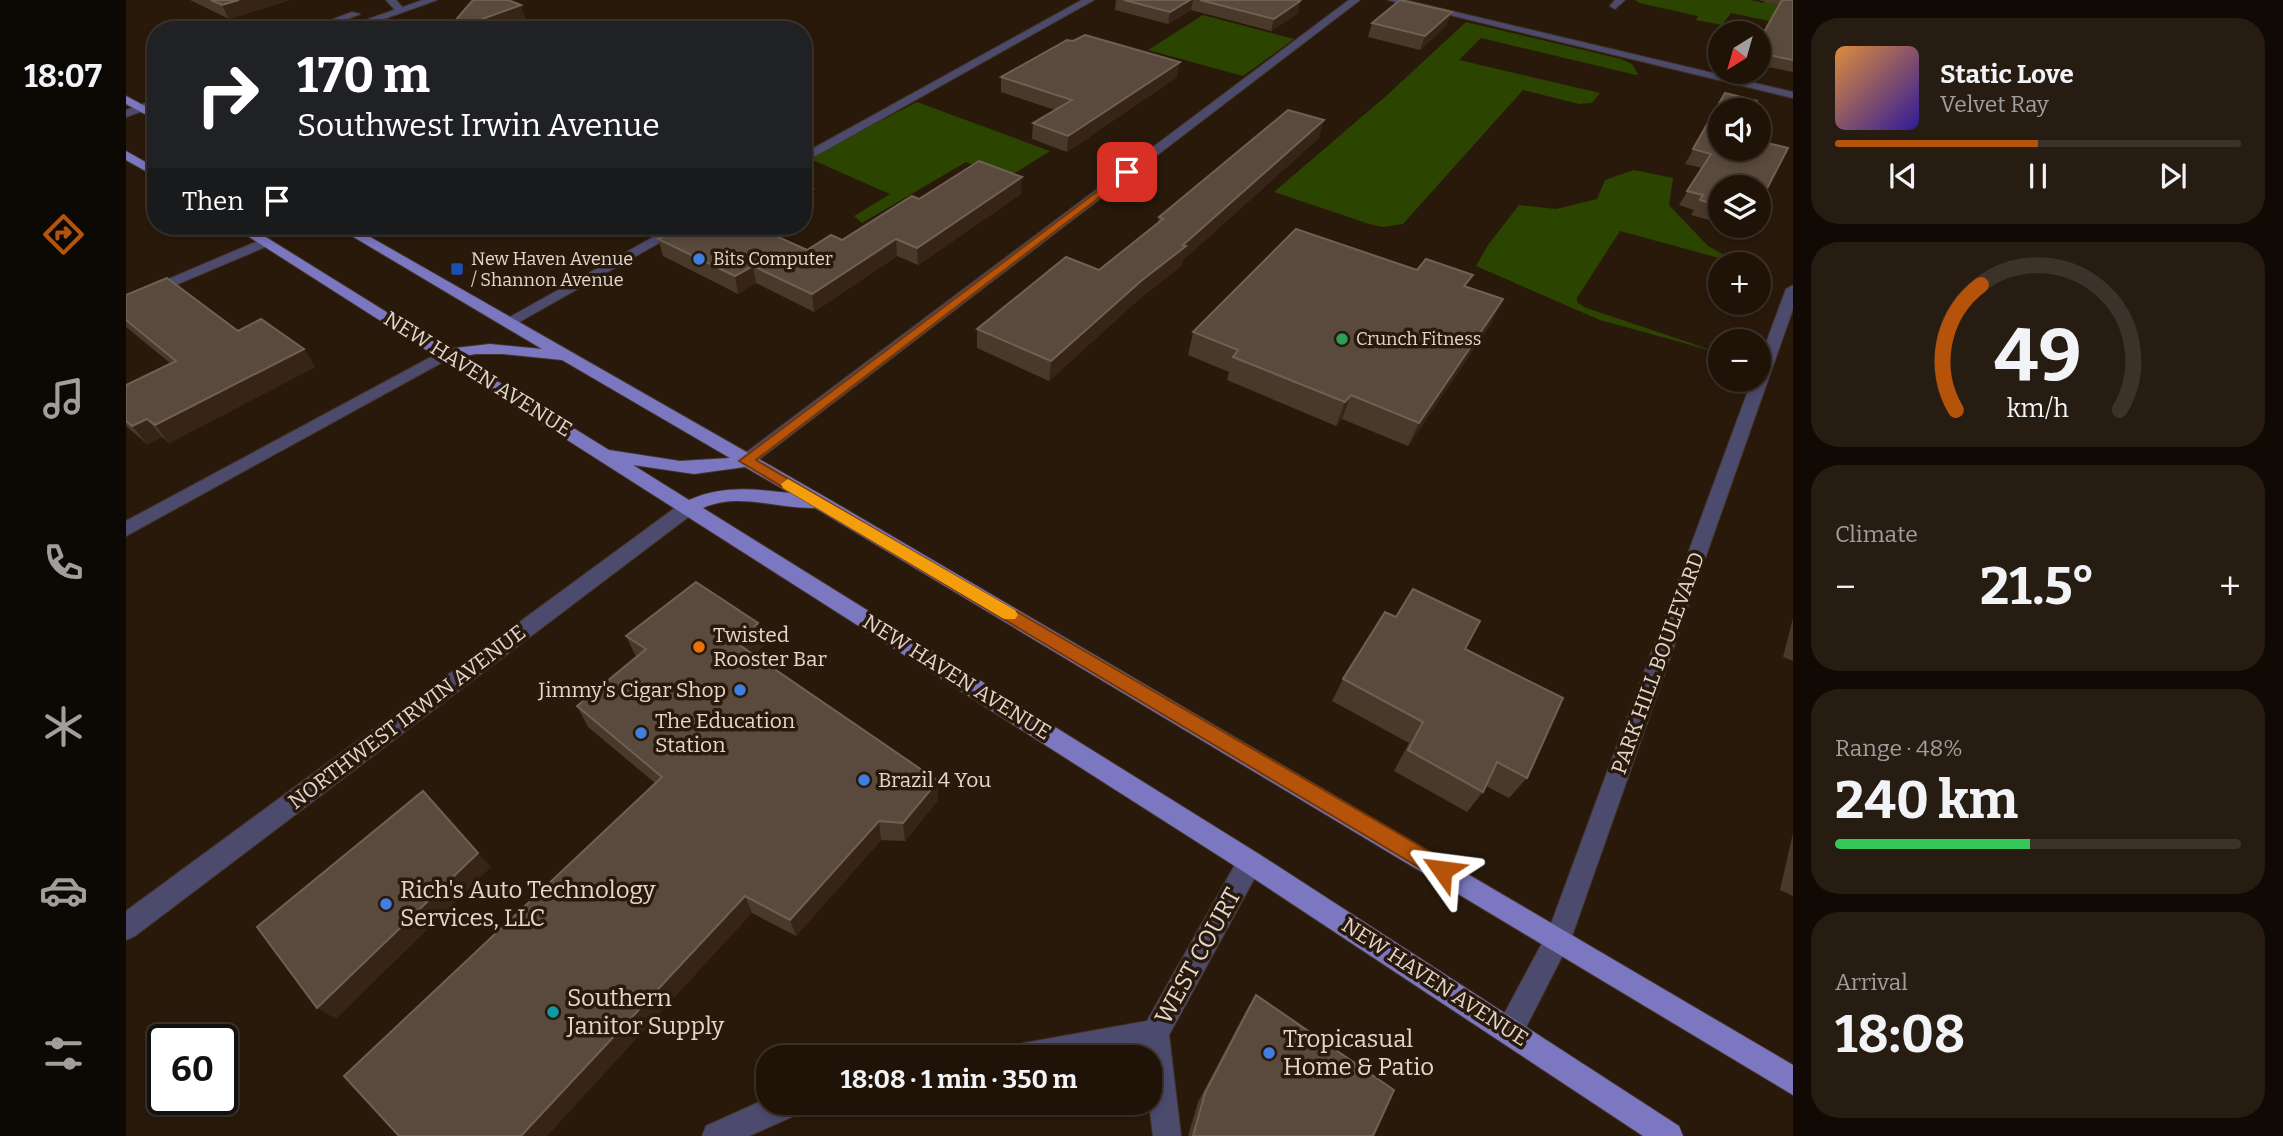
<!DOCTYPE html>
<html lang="en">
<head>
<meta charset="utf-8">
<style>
  :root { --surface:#1f1308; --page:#271c12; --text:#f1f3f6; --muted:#a19e9c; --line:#3c3229; --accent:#b45309 }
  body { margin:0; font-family:Bitter,serif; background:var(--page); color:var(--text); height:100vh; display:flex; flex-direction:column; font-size:26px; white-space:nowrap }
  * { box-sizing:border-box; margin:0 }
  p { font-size:23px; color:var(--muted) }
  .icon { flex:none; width:38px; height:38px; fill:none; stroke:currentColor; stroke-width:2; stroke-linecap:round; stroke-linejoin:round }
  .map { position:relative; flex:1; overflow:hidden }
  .side { display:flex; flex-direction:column; gap:18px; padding:18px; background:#110a04; width:490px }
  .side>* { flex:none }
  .guide { position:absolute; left:21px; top:21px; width:665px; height:214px; border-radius:28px; box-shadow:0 4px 10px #0003,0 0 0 2px var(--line); background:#202124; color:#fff; overflow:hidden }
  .needle { width:46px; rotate:217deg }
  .tools { position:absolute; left:1582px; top:21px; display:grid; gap:14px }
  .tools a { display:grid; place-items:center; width:63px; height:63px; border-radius:50%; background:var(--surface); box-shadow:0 4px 10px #0003,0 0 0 2px var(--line); font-size:35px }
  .speed { position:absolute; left:21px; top:1024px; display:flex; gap:14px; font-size:35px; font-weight:700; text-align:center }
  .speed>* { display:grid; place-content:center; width:91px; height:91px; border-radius:50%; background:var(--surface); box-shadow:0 4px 10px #0003,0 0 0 2px var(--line); line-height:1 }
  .speed .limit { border:4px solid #111; border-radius:10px; background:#fff; color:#111 }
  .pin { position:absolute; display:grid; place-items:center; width:60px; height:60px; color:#fff; margin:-30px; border-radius:14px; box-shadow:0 4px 10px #0006 }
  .me { position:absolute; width:77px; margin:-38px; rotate:301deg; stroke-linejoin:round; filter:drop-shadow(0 0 5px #0008) }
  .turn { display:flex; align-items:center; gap:24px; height:147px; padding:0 35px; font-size:32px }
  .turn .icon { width:91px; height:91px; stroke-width:2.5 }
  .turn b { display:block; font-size:49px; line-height:60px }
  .then { display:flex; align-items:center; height:66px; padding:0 35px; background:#0003; gap:14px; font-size:26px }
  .big { font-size:52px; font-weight:700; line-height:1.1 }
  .side .card { flex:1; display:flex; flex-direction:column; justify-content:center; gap:10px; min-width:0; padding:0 24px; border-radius:28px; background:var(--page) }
  .side .dial { align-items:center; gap:0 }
  .dial svg { height:182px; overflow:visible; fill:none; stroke:var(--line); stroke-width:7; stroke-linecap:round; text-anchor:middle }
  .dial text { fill:var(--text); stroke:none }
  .song { display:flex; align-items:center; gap:21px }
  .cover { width:84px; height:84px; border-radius:10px; background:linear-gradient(135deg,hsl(30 70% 55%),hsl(250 70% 35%)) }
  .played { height:7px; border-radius:4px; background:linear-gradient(90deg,var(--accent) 50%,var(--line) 50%) }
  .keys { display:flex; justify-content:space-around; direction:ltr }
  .heat { display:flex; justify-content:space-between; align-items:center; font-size:38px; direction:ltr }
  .charge { height:10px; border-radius:5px; background:linear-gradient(90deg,#34c759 48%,var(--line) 0) }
  .trip { position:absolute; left:630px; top:1045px; width:406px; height:70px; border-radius:28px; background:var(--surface); box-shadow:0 4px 10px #0003,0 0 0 2px var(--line); font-weight:700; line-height:70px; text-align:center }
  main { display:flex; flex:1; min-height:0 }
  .dock { display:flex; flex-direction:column; width:126px; justify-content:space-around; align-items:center; background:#0c0803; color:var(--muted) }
  .dock .icon { width:49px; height:49px }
  .dock .selected { color:var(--accent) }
  .dock b { font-size:32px; color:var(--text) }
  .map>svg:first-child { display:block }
  .green { fill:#2b4400 }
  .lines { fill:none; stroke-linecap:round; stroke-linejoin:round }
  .minor-casing { stroke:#433426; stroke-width:2 }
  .tertiary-casing { stroke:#433426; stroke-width:2 }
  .primary-casing { stroke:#433426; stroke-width:2 }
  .minor { fill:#4c4b6e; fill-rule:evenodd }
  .tertiary { fill:#4c4b6e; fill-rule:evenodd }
  .primary { fill:#7b77c0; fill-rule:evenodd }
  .wall { fill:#49392b }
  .shaded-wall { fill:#362517 }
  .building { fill:#5a4a3d; stroke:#6f6054; stroke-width:2 }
  .route { fill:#b45309; stroke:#753606; stroke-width:2 }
  .slow { fill:#f59e0b }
  .shop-dot { fill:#3f7fe0; stroke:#29190b; stroke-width:2.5 }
  .transit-dot { fill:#1a4fb4; stroke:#29190b; stroke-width:2.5 }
  .leisure-dot { fill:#2e9e5b; stroke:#29190b; stroke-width:2.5 }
  .food-dot { fill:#e8710a; stroke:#29190b; stroke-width:2.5 }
  .culture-dot { fill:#0f9aa8; stroke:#29190b; stroke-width:2.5 }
  .labels { text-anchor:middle; stroke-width:7; stroke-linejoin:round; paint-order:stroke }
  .far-poi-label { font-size:18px; fill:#e2d7ce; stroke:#29190b; text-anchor:start }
  .street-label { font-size:21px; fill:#e2d7ce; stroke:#29190b }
  .poi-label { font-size:21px; fill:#e2d7ce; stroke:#29190b; text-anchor:start }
  .near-poi-label { font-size:24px; fill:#e2d7ce; stroke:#29190b; text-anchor:start }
  .near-street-label { font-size:24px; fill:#e2d7ce; stroke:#29190b }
</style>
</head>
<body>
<main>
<nav class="dock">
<b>18:07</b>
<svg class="icon selected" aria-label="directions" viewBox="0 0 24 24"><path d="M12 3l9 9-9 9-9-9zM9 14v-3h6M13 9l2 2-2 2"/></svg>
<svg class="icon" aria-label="music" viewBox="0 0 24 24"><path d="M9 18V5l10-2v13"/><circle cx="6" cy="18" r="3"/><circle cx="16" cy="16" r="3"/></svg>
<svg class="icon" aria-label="phone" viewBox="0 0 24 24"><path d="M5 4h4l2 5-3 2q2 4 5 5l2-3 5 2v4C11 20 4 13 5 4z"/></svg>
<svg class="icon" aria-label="climate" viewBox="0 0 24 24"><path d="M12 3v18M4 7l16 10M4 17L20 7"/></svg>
<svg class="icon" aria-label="car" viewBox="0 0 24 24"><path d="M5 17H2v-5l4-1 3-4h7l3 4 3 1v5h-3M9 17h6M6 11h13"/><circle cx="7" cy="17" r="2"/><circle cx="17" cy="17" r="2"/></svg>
<svg class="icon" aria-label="filters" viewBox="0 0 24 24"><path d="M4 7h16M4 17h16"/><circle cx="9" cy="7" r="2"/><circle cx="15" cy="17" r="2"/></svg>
</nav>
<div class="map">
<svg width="1667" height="1136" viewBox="0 0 1667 1136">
  <rect width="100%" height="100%" fill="#29190b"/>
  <!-- green -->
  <g class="green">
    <polygon points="1509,0 1625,0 1637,3 1639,0 1667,0 1667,26 1605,13 1596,25 1570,20 1572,16 1513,3"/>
    <polygon points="1077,15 1168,39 1117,76 1022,50"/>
    <polygon points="1340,22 1495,59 1506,64 1512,74 1510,75 1355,38 1333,60 1474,93 1466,103 1453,104 1397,90 1277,224 1256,227 1243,224 1148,192 1260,96"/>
    <polygon points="791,102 924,151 881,178 840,162 736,223 728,216 764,194 682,158"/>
    <polygon points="1508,170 1547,178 1543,205 1582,246 1615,264 1494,231 1451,298 1451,302 1458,307 1594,353 1474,320 1350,266 1362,245 1393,205 1430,209 1471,199 1479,180"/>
  </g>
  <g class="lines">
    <!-- minor casing -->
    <g class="minor-casing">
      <g id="minor">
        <polygon points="260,0 270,0 279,10 271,12"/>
        <polygon points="956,0 968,0 677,163 677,154"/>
        <polygon points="1223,0 1234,0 626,465 614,465 611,461 614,457"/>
        <polygon points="1262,0 1279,0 1667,92 1667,98"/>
        <polygon points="1489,0 1499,0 1489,9 1484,6"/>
        <polygon points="547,226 563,226 388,325 383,327 375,322"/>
        <polygon points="139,238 144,239 144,245 0,306 0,297"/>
        <polygon points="1667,285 1667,309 1445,939 1394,1039 1384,1043 1374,1039 1370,1029 1422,932 1626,380 1633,380 1633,362 1660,289"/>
        <polygon points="320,349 328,354 326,357 0,536 0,521"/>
        <polygon points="563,501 569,502 572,507 569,512 9,936 0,940 0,911 557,502"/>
        <polygon points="1124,850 1133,854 1136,862 1133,870 1043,1035 1055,1136 1027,1136 1023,1102 1024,1057 1018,1057 1017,1049 973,1057 884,1057 888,1047 898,1043 1021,1021 1115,854"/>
        <polygon points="642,1098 642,1102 681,1102 677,1112 623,1136 576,1136 580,1126"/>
      </g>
    </g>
    <!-- tertiary casing -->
    <g class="tertiary-casing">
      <g id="tertiary">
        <polygon points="297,0 311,0 227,30 211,30"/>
        <polygon points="226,12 234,14 194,30 179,30"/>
        <polygon points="30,99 30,106 0,117 0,110"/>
      </g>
    </g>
    <!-- primary casing -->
    <g class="primary-casing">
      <g id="primary">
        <polygon points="0,96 30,112 30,120 0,104"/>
        <polygon points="0,151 30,168 30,177 0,160"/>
        <path d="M106,226H122L320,349L364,344L416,349L209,226H225L701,498L1667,1065V1095L689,508C651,509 613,492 577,508L1133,854L1553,1126L1557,1136H1517L1115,870ZM350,354H377L436,360L604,458L554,461L483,450L332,357ZM507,465L568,474L619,467L664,493C627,489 597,485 563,500Z"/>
      </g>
    </g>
    <!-- minor -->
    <use href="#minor" class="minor"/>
    <!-- tertiary -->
    <use href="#tertiary" class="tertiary"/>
    <!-- primary -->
    <use href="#primary" class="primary"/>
  </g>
  <!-- wall -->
  <g class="wall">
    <polygon points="64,0 164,0 103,19"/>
    <polygon points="990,0 1171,0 1172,13 1145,31 1065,10 1042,24 989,10"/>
    <polygon points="1632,0 1667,0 1667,72 1633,65 1633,41 1653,5"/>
    <polygon points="1246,23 1321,25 1294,50 1242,37"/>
    <polygon points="875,77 1051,77 941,152 906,139 907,123 929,110 875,92"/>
    <polygon points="1599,93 1594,110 1594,223 1565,215 1568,210 1553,205 1576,168 1559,164"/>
    <polygon points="1193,138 1057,260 1056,265 1012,300 923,381 851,348 851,329 973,270 1032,223 1033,217"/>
    <polygon points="895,194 792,265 771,256 688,312 630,283 612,294 537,256 532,239 557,226 653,226 642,232 681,250 716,240 793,199"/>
    <polygon points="1603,226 1620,226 1617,230"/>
    <polygon points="1341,287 1366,322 1282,446 1216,419 1210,426 1101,380 1103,372 1062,355 1067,332"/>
    <polygon points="0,295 112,331 178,349 189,367 43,443 36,437 21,444 0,426 0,385 44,363 0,327"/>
    <polygon points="1667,618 1667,661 1657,657"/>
    <polygon points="632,623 638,645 628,655 812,781 812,800 779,841 755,840 670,936 626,913 529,783 462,727 451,706 510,657 500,636"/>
    <polygon points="1339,649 1401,778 1383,798 1360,786 1357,792 1341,812 1268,771 1283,743 1206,701 1217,679"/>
    <polygon points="1667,833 1667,896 1654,890"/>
    <polygon points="1130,995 1247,1136 1062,1136 1072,1102 1122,1007"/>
  </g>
  <!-- shaded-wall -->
  <g class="shaded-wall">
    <polygon points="113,0 164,0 103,19 96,5"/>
    <polygon points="1064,0 1067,0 1065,10 1042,24 1044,12"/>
    <polygon points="1174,1 1172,13 1145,31 1148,19"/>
    <polygon points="395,5 400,20 373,30 326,30"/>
    <polygon points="1326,12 1321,25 1294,50 1299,36"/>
    <polygon points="1054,62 1051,77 941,152 942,136"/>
    <polygon points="1198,120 1193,138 1057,260 1056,265 1012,300 923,381 925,361"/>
    <polygon points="896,177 895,194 792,265 791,248"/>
    <polygon points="687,189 689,206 677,212 677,194"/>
    <polygon points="624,226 653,226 626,240"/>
    <polygon points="770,239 771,256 688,312 686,294"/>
    <polygon points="627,266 630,283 612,294 609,276"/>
    <polygon points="1377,299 1366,322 1282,446 1293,423"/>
    <polygon points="178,349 189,367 43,443 29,425"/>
    <polygon points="1225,395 1216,419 1210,426 1219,402"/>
    <polygon points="21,419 36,437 21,444 6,426"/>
    <polygon points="632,623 638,645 618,664 612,644"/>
    <polygon points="812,781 812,800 779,841 777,823"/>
    <polygon points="753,821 755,840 670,936 664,920"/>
    <polygon points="352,853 365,867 210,1019 191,1008"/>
    <polygon points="619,896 626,913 421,1136 395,1136"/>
  </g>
  <!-- building -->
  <g class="building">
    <polygon points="85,0 113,0 96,5"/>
    <polygon points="347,0 382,0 395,5 326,30 321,30"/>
    <polygon points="998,0 1064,0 1044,12"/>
    <polygon points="1074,0 1171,0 1174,1 1148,19"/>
    <polygon points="1274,0 1326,12 1299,36 1246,23"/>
    <polygon points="1656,0 1667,0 1667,60 1633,53 1633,41"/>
    <polygon points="959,35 1054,62 942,136 907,123 946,100 875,77 941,40 947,41"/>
    <polygon points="1599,93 1631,101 1626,110 1594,110 1594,149 1633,149 1633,141 1662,148 1633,204 1633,187 1594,187 1594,206 1574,200 1577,195 1561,191 1585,154 1567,149"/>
    <polygon points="1162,110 1198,120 1057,245 1060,246 1015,281 925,361 851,329 940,257 973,270 1037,219 1033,217"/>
    <polygon points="853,161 896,177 791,248 770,239 686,294 627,266 609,276 532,239 557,226 628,226 681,250 705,235 716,240 786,196 793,199"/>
    <polygon points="677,184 687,189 677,194"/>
    <polygon points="1170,229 1291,270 1300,259 1347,275 1338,286 1377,299 1293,423 1225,395 1219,402 1107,357 1112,350 1067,332"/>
    <polygon points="41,278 112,331 135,319 178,349 29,425 21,419 6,426 0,421 0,385 50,361 0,320 0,295"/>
    <polygon points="570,582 632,623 612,644 812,781 777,823 753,821 664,920 619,896 395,1136 273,1136 218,1076 536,777 451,706 520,649 500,636"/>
    <polygon points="1287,589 1354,621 1339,649 1437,698 1401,778 1371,762 1357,792 1282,750 1297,722 1217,679 1259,612 1270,617"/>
    <polygon points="297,791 352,853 191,1008 131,927"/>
    <polygon points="1130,995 1268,1090 1247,1136 1067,1136 1079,1093"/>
  </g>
  <!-- route -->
  <polygon class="route" points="1001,169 1006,172 1004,174 630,460 1323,863 1326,870 1323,877 1316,880 1309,877 613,461"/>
  <!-- slow -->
  <polygon class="slow" points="662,479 889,610 892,615 889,619 878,619 657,488 655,484"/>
  <!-- markers -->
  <g class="shop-dot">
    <circle cx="573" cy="259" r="7"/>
    <circle cx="614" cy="690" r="7"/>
    <circle cx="515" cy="733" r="7"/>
    <circle cx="738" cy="780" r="7"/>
    <circle cx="260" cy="904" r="7"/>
    <circle cx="1143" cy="1053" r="7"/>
  </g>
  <rect class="transit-dot" x="324" y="262" width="14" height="14" rx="3.5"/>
  <circle class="leisure-dot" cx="1216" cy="339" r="7"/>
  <circle class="food-dot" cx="573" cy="647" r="7"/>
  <circle class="culture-dot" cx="427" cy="1012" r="7"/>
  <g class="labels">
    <!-- far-poi labels -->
    <g class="far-poi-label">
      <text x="345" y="265">New Haven Avenue<tspan x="345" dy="21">/ Shannon Avenue</tspan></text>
      <text x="587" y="265">Bits Computer</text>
      <text x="1230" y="345">Crunch Fitness</text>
    </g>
    <!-- street labels -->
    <g class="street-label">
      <text transform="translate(352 374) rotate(32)" y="7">NEW HAVEN AVENUE</text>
      <text transform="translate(1532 663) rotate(-70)" y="7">PARK HILL BOULEVARD</text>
      <text transform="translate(831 677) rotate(32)" y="7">NEW HAVEN AVENUE</text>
      <text transform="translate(281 717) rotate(-37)" y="7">NORTHWEST IRWIN AVENUE</text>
      <text transform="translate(1309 982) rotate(33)" y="7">NEW HAVEN AVENUE</text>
    </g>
    <!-- poi labels -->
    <g class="poi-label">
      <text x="587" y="642">Twisted<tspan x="587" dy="24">Rooster Bar</tspan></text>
      <text x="600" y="697" text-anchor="end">Jimmy's Cigar Shop</text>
      <text x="529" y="728">The Education<tspan x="529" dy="24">Station</tspan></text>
      <text x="752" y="787">Brazil 4 You</text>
    </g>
    <!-- near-poi labels -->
    <g class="near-poi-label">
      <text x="274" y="898">Rich's Auto Technology<tspan x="274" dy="28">Services, LLC</tspan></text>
      <text x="441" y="1006">Southern<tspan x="441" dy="28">Janitor Supply</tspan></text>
      <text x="1157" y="1047">Tropicasual<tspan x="1157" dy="28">Home &amp; Patio</tspan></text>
    </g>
    <!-- near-street labels -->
    <g class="near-street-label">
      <text transform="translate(1072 956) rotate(-61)" y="8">WEST COURT</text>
    </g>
  </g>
</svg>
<div class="tools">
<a><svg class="needle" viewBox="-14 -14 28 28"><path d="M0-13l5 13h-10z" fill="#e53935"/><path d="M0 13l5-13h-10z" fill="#a19e9c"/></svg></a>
<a><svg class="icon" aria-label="sound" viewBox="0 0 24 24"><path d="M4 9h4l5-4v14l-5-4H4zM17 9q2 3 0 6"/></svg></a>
<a><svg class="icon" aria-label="layers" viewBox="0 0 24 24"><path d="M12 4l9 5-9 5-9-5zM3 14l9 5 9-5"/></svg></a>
<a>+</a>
<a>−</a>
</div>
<div class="speed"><div class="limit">60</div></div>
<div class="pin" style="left:1001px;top:172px;background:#d93025"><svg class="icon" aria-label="arrive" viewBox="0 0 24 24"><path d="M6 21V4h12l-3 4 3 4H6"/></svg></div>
<svg class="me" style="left:1316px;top:870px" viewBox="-20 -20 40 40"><path d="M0-17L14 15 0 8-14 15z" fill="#b45309" stroke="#fff" stroke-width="4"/></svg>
<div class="trip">18:08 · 1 min · 350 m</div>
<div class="guide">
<div class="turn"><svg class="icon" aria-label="right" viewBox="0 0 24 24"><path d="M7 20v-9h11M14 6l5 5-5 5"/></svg><div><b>170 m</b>Southwest Irwin Avenue</div></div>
<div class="then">Then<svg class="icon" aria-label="arrive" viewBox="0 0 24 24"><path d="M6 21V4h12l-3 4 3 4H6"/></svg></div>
</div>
</div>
<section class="side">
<div class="card">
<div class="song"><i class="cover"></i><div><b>Static Love</b><p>Velvet Ray</p></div></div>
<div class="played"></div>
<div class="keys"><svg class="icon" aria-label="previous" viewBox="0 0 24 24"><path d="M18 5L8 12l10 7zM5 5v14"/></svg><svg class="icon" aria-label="pause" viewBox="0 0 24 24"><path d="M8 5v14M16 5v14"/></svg><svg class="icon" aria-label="next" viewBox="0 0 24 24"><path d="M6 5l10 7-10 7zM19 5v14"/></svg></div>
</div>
<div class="card dial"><svg viewBox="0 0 100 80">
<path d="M14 69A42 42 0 1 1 86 69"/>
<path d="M14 69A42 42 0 0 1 25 14" stroke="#b45309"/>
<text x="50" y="56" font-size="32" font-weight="700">49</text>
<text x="50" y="72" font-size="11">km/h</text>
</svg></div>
<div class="card"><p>Climate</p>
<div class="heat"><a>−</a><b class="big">21.5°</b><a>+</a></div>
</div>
<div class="card"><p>Range · 48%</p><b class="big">240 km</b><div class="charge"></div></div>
<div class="card"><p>Arrival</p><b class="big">18:08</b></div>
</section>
</main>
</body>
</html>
